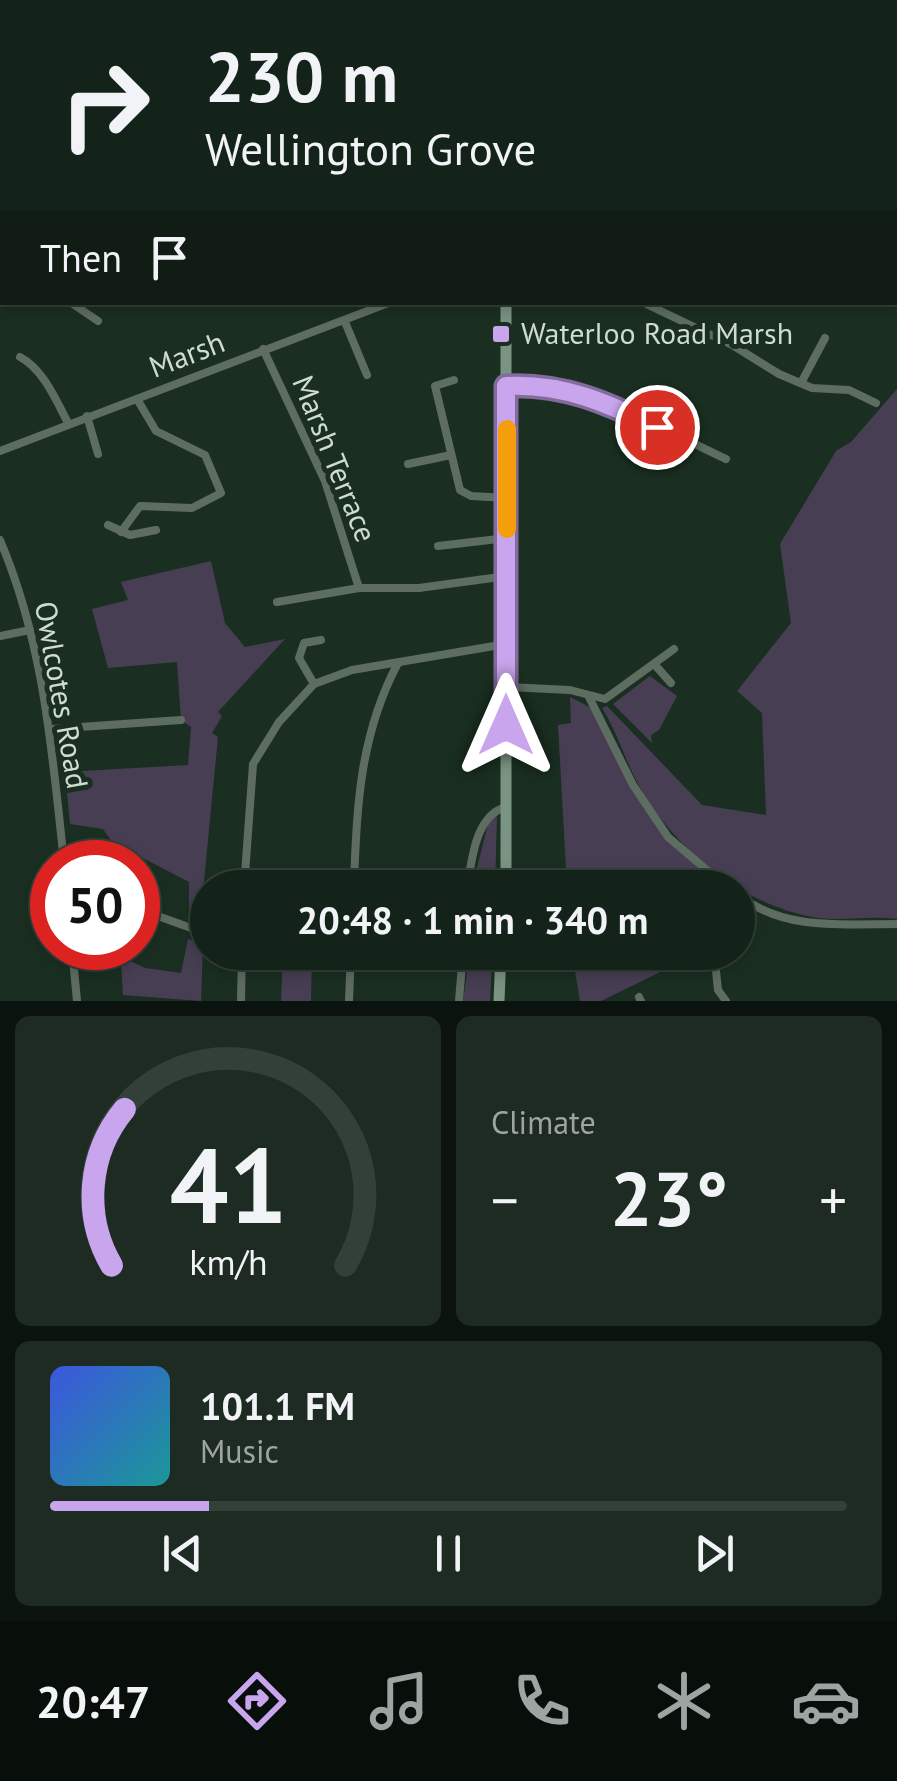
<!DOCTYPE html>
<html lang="en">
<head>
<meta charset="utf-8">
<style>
  :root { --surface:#142319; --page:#1d2b22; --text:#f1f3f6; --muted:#9da4a2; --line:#334038; --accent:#c9a5ee }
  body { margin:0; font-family:"PT Sans",sans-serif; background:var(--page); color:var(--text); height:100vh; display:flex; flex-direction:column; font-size:38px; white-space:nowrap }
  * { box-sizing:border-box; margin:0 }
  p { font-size:32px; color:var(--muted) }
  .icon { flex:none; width:55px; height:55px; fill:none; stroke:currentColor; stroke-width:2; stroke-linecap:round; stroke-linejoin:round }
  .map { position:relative; height:1001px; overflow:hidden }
  .drawer { display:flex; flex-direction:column; gap:15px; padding:15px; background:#0b130e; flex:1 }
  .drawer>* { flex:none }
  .guide { position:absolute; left:0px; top:0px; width:898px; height:305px; box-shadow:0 5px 15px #0003,0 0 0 2px var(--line); background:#142319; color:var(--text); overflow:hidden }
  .speed { position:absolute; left:30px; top:840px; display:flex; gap:20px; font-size:50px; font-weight:700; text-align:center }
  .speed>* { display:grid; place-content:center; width:130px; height:130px; border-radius:50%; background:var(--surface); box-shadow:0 5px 15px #0003,0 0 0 2px var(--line); line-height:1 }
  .speed .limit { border:15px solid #d22; background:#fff; color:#111 }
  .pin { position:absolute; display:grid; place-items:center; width:85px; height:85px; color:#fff; margin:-42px; border:5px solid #fff; border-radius:50%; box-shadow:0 2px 10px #0007 }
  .me { position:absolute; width:110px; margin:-55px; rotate:0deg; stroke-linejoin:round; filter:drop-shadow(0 0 8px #0008) }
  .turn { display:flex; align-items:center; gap:35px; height:210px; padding:0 40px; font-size:45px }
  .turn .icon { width:130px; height:130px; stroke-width:2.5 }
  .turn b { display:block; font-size:70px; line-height:85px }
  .then { display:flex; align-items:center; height:95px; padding:0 40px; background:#0003; gap:20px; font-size:38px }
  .big { font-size:75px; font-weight:600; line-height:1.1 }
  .drawer .tile { flex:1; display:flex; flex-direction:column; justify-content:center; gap:15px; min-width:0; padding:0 35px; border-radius:15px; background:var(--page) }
  .drawer .dial { align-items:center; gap:0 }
  .dial svg { height:260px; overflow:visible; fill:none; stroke:var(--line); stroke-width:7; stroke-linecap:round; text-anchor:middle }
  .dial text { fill:var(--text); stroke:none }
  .song { display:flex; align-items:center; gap:30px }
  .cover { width:120px; height:120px; border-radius:15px; background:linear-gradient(135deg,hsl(230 70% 55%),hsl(180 70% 35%)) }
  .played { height:10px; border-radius:5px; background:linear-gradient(90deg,var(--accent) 20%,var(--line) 20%) }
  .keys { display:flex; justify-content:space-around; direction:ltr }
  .heat { display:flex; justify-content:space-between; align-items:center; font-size:55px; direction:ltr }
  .drawer .tiles { flex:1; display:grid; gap:15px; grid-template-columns:1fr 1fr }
  .tile:last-child { grid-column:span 2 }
  .trip { position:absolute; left:190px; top:870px; width:565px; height:100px; border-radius:50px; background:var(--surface); box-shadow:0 5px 15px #0003,0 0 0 2px var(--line); font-weight:600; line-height:100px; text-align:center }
  .dock { display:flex; height:160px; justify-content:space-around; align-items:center; background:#080e0a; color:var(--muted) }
  .dock .icon { width:70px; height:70px }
  .dock .selected { color:var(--accent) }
  .dock b { font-size:45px; color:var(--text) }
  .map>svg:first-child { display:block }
  .green { fill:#483e54 }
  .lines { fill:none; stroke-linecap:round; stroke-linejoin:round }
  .street { stroke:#5e6d62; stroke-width:8 }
  .secondary { stroke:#7b9382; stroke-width:11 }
  .route-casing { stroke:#836b9b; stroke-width:25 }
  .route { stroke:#c9a5ee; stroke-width:18 }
  .slow { stroke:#f59e0b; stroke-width:18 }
  .poi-dot { fill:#c9a5ee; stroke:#1a2f21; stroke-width:4 }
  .labels { text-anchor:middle; stroke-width:10; stroke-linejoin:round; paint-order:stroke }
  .poi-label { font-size:30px; fill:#cfdcd3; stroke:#1a2f21; text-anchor:start }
  .street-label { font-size:30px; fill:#cfdcd3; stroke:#1a2f21 }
</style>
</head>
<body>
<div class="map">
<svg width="897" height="1001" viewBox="0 0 897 1001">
  <rect width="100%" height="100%" fill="#1a2f21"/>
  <!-- green -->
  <g class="green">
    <polygon points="0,0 327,0 2,2 0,34"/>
    <path d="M897,389V919C869,915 840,922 812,917C739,904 668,843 635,778C623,754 616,730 602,708L607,706L702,805L766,815L762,713L737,691L791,623L780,544L836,451L851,442Z"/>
    <polygon points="211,561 225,623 245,647 285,639 218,712 222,716 212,733 218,737 199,932 189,929 189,882 112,842 103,829 70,824 65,772 188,765 191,727 181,720 177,662 108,668 92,609 128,600 121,582"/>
    <polygon points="650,676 677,696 659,730 651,735 652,743 613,704"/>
    <polygon points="570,697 599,712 633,785 668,837 703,867 699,880 679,887 567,887 558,725 571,723"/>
    <polygon points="497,814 495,887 472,888 488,824"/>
    <polygon points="188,939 203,943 201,1001 123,995 121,962 84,962 82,948 104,948 145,968 181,973"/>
    <polygon points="283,953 312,953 311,1001 281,1001"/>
    <polygon points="572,953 682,953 685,960 601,1001 580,1001"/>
    <polygon points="469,959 492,961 490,1001 463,1001"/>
  </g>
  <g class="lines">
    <!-- street -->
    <g class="street">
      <polyline points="877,0 880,2"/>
      <polyline points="808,2 809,0"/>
      <polyline points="895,17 897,19"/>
      <polyline points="0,34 2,34"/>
      <polyline points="895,88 897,89"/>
      <polyline points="0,157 2,158"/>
      <polyline points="895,205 897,206"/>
      <polyline points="70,302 98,321"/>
      <polyline points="642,302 734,346 779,374 812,388 849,390 876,403"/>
      <polyline points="345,322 367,375"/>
      <polyline points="263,349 325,481 359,588"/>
      <path d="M20,357C43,369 56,400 68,423"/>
      <polyline points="454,380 435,386 460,490 471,496 507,498"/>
      <polyline points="801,383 825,338"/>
      <path d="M506,386C586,382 655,426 726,459"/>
      <polyline points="87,416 98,454"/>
      <polyline points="0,451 391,302"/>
      <polyline points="408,464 451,455"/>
      <polyline points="108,525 130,535 156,530"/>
      <polyline points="121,532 140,506 192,508 221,493 205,455 156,431 137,399"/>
      <path d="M0,540C44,643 52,752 64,862"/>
      <polyline points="438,546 507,538"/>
      <polyline points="277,602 359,588 419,588 507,576"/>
      <polyline points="0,636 30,630"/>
      <polyline points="655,665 671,683"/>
      <polyline points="314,684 299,658 304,643 321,640"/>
      <polyline points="507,687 570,690 605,699 674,649"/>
      <polyline points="589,697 633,785 668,837 728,888"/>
      <polyline points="51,729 181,720"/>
      <polyline points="244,888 253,764 279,722 314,684 352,670 506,644"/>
      <path d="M354,888C356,809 360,734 398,663"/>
      <path d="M467,888C472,859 475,817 505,807"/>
      <path d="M738,895C785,931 841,924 897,924"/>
      <polyline points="138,909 208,934"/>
      <polyline points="72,948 77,1001"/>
      <polyline points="480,952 501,955"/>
      <polyline points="714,952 718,990 726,1001"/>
      <polyline points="639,997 641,1001"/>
      <polyline points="241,1001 242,952"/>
      <polyline points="349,1001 351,952"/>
      <polyline points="459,1001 463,952"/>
    </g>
    <!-- secondary -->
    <g class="secondary">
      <polyline points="530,2 530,0"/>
      <polyline points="506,888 506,302"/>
      <polyline points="499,1001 501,952"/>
    </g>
  </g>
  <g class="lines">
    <!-- route casing -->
    <g class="route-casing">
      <path id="route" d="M506,725V386C563,383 607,403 657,427"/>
    </g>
    <!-- route -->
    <use href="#route" class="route"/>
    <!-- slow -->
    <polyline class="slow" points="507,529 507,429"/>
  </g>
  <!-- markers -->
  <rect class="poi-dot" x="491" y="324" width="20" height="20" rx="5"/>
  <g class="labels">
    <!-- poi labels -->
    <g class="poi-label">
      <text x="521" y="344">Waterloo Road Marsh</text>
    </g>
    <!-- street labels -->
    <g class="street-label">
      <text transform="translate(187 355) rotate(-21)" y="10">Marsh</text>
      <text transform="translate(334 459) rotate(68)" y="10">Marsh Terrace</text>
      <text transform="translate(61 695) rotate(80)" y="10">Owlcotes Road</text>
    </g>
  </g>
</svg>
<div class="speed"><div class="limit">50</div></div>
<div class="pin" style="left:657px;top:427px;background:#d93025"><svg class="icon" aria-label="arrive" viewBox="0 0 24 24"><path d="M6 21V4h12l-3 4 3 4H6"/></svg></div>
<svg class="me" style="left:506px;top:725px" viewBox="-20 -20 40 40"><path d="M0-17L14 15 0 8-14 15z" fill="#c9a5ee" stroke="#fff" stroke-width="4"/></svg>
<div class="trip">20:48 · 1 min · 340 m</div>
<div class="guide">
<div class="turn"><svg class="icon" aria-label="right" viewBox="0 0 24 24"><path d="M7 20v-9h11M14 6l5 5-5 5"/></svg><div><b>230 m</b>Wellington Grove</div></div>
<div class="then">Then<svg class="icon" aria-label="arrive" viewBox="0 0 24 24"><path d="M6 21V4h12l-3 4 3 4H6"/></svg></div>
</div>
</div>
<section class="drawer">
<div class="tiles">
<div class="tile dial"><svg viewBox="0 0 100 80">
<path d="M14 69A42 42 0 1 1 86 69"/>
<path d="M14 69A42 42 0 0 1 18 21" stroke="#c9a5ee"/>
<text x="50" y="56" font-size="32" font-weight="700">41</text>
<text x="50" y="72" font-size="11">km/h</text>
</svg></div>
<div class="tile"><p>Climate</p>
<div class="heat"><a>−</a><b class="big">23°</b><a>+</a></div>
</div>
<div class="tile">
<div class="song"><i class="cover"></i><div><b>101.1 FM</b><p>Music</p></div></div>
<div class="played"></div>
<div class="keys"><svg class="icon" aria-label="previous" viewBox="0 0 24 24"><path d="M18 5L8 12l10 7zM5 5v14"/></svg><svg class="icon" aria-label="pause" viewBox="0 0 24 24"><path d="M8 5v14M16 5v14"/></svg><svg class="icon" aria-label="next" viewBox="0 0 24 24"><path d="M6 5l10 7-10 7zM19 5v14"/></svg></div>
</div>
</div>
</section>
<nav class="dock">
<b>20:47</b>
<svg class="icon selected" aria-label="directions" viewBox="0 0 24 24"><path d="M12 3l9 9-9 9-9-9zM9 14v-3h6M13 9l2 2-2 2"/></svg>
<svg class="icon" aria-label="music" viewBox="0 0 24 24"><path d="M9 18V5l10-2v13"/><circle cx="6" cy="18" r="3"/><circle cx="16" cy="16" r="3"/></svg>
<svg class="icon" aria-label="phone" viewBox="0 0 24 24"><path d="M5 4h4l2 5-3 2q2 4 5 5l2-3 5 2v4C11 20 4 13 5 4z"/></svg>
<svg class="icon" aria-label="climate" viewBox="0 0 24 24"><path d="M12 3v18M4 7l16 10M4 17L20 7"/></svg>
<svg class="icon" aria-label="car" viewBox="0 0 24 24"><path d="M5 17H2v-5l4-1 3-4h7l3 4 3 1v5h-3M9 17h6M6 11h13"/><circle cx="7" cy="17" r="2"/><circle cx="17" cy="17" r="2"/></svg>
</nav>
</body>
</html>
